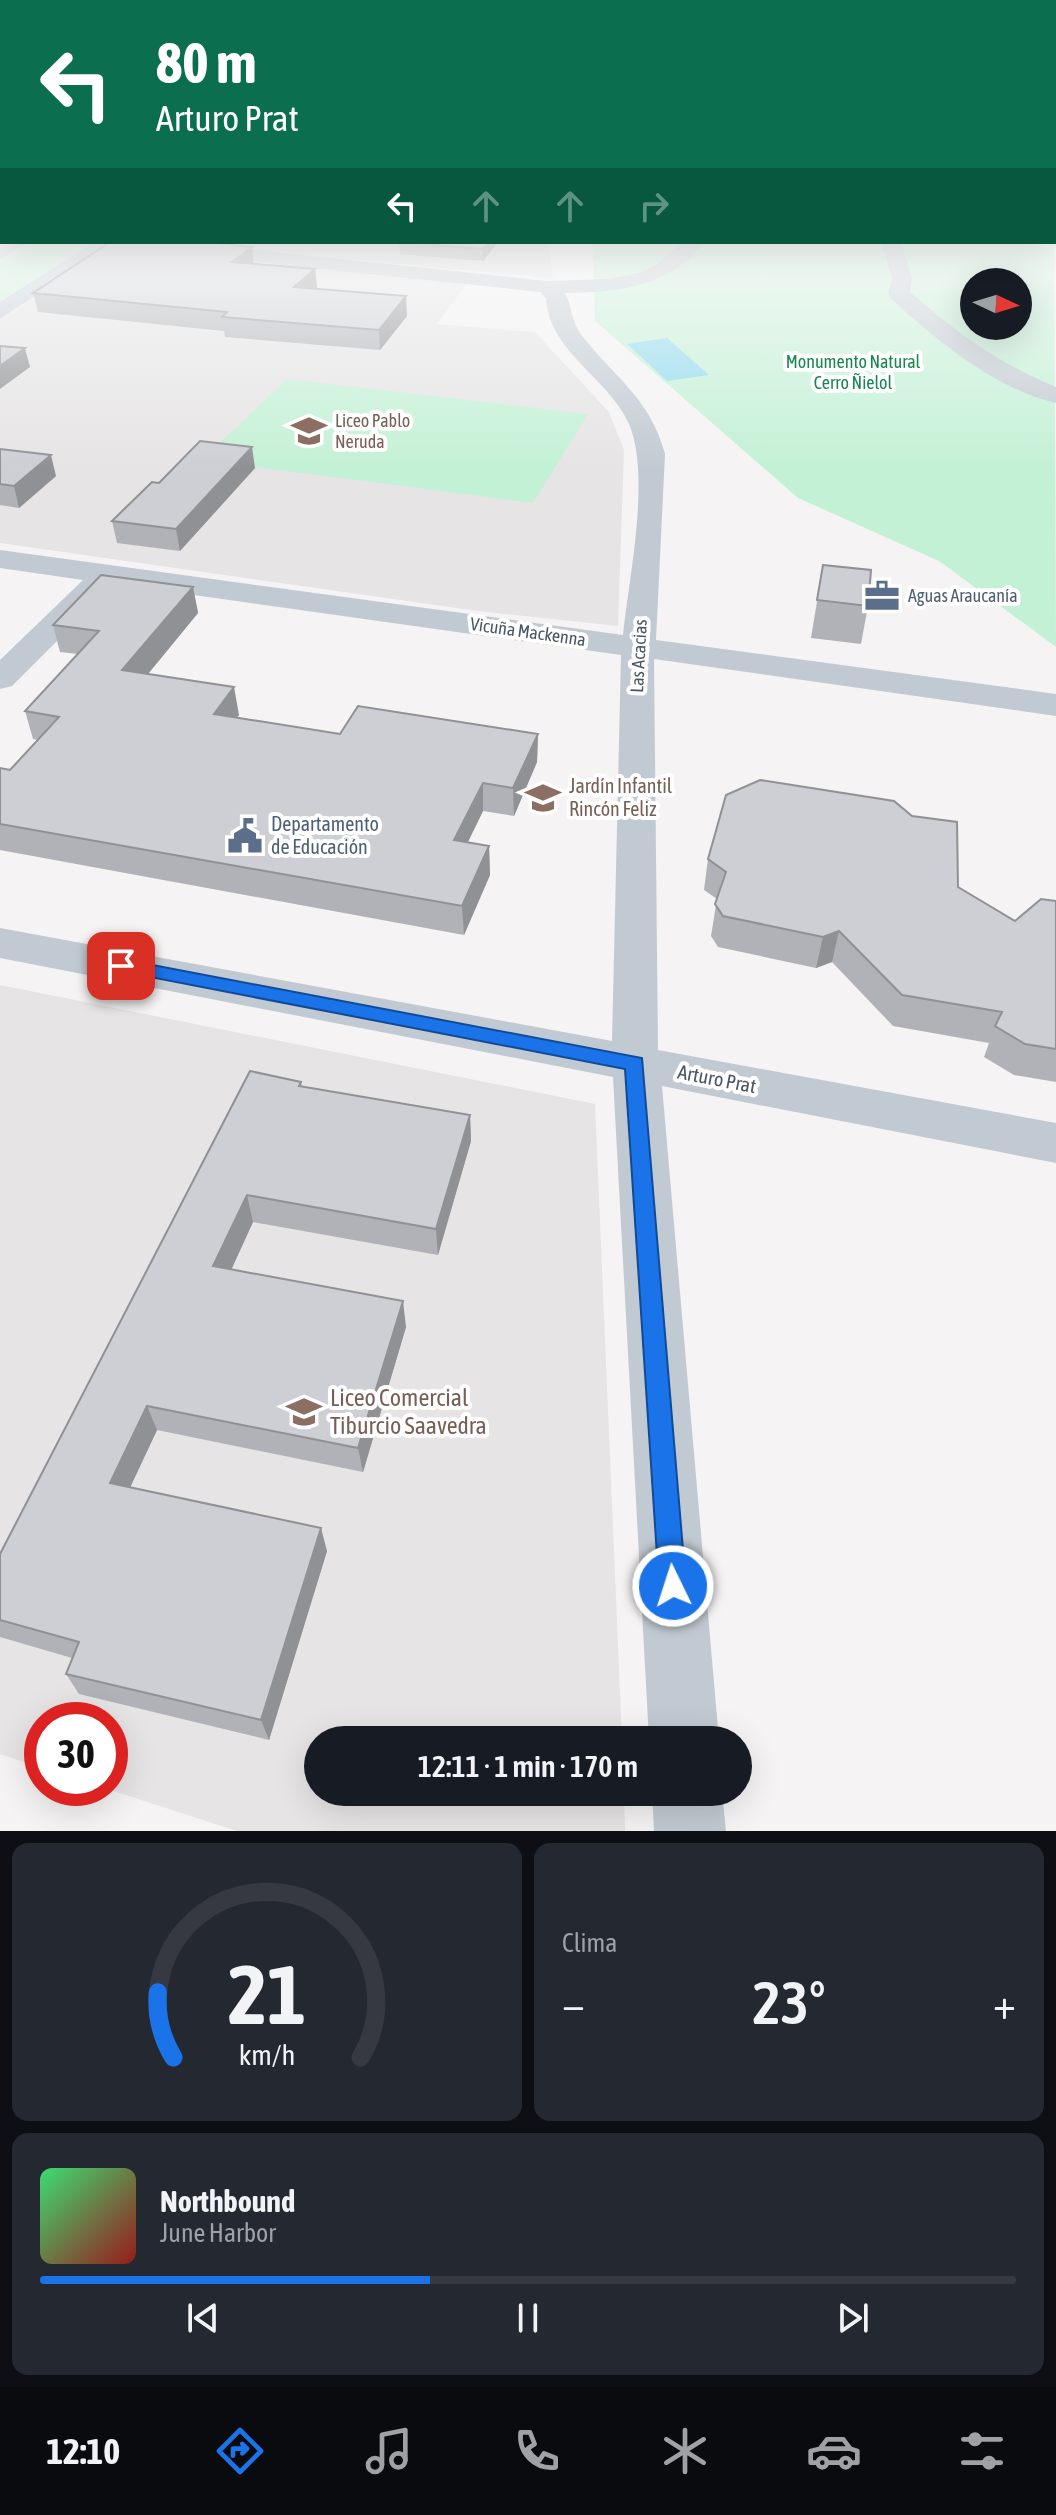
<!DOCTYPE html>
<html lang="es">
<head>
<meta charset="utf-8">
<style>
  :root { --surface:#171b24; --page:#242831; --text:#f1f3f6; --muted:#9ea1a6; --line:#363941; --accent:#1a73e8 }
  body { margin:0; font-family:"Asap Condensed",sans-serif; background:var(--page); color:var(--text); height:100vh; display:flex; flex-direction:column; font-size:30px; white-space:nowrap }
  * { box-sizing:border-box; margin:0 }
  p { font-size:26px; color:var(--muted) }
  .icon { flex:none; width:44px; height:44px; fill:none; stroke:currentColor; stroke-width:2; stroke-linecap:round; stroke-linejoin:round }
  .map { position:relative; height:1831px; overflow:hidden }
  .panel { display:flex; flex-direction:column; gap:12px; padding:12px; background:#0d0f14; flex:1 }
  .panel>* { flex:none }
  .top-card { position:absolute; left:0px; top:0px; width:1056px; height:244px; box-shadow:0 8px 32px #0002; background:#0b6e4f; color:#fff; overflow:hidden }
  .needle { width:52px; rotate:94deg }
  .tools { position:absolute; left:960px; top:268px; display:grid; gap:16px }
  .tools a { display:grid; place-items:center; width:72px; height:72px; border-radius:50%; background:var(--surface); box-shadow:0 8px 32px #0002; font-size:40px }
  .speed { position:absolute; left:24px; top:1702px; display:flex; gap:16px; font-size:40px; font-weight:700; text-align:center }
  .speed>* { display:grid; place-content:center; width:104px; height:104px; border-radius:50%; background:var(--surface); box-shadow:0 8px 32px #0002; line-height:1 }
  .speed .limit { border:12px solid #d22; background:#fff; color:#111 }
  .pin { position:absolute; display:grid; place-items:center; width:68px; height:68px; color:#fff; margin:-34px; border-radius:16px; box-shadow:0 4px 12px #0006 }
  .me { position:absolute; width:88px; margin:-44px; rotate:356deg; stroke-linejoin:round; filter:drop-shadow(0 0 6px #0008) }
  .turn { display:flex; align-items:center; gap:28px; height:168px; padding:0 24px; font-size:36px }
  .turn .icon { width:104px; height:104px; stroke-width:2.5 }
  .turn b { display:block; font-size:56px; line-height:68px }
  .lanes { display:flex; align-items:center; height:76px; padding:0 24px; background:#0003; justify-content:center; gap:40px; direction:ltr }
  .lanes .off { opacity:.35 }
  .big { font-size:60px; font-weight:600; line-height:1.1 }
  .panel .tile { flex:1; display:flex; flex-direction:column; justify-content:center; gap:12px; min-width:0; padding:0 28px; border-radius:16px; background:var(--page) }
  .panel .dial { align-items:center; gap:0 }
  .dial svg { height:208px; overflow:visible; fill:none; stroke:var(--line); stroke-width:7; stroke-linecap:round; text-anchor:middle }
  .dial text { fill:var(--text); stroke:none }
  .song { display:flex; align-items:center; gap:24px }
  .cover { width:96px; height:96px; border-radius:12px; background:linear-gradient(135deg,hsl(140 70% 55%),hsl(0 70% 35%)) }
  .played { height:8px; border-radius:4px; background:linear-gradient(90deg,var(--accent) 40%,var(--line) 40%) }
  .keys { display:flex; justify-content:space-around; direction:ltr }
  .heat { display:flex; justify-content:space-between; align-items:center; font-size:44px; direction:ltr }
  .panel .tiles { flex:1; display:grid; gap:12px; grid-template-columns:1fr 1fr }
  .tile:last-child { grid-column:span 2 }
  .trip { position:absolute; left:304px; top:1726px; width:448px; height:80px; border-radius:40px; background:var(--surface); box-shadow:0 8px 32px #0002; font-weight:600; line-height:80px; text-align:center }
  .tab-bar { display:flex; height:128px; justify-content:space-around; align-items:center; background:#090b0e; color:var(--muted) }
  .tab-bar .icon { width:56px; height:56px }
  .tab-bar .active { color:var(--accent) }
  .tab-bar b { font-size:36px; color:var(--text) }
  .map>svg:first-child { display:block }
  .education { fill:#e6e4e5 }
  .green { fill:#c3f1d5; fill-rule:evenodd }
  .water { fill:#90daee }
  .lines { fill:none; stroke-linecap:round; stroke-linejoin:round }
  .minor { fill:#c1cad2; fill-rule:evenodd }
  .secondary { fill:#c1cbd6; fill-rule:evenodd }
  .wall { fill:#b0b2b7 }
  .shaded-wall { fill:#909195 }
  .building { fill:#cdcfd5; stroke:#909195; stroke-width:2 }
  .route { fill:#1a73e8; stroke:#114b97; stroke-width:2 }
  .labels { text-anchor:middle; stroke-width:8; stroke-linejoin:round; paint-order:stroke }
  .far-park-label { font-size:18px; fill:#17864f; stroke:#fff }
  .far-education-label { font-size:18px; fill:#785e54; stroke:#fff; text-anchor:start }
  .far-service-label { font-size:18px; fill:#4e5e75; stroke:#fff; text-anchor:start }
  .far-street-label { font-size:18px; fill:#4a5661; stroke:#fff }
  .education-label { font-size:20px; fill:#785e54; stroke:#fff; text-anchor:start }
  .service-label { font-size:20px; fill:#4e5e75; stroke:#fff; text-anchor:start }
  .street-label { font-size:20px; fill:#4a5661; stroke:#fff }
  .near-education-label { font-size:24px; fill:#785e54; stroke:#fff; text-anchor:start }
</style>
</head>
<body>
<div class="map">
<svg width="1056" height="1831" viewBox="0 0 1056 1831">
  <rect width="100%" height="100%" fill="#f5f3f3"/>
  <!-- education -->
  <g class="education">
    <polygon points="158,242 549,242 553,278"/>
    <polygon points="115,244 263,264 468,282 437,324 535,332 609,412 624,450 618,626 478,611 0,543 0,320"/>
    <polygon points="0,985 595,1104 622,1740 318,1740 318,1792 624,1792 625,1831 237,1831 104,1788 110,1788 110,1720 42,1720 42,1768 0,1754"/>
  </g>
  <!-- green -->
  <g class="green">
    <path d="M1054,212L1056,647L939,561L798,498L595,321L593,242H1054ZM974,282H1018V326H974Z"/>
    <polygon points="31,242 95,244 0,304 0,261"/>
    <polygon points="287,379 588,414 533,503 202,460"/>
  </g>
  <!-- water -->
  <polygon class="water" points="667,338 709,375 667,381 627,344"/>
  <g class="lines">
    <!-- minor -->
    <g class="minor">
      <polygon points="0,225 2,226 2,238 0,237"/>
      <path d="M109,242H180L547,281L608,279L639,273L656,265L683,242H704C670,288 618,292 565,293C572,306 571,320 580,333C613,377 650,397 665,454L656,640L1056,694V716L654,659L658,1050L1056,1123V1163L662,1086L719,1740H649L613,1077L0,958V928L612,1041L621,655L108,583L105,593L12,686L0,689V660L83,580L0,568V550L623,635C629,577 651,476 629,424C609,378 549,352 546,298L540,292L119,248Z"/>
      <path d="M881,242H901L912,278L910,292C959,334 996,362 1056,387V403C991,387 940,342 891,299L888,294L892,278Z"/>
      <polygon points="652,1792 722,1792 726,1831 654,1831"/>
    </g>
    <!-- secondary -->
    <g class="secondary">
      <polygon points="5,242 30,242 0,260 0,245"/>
      <polygon points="94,242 118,242 0,319 0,302"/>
    </g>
  </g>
  <!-- wall -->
  <g class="wall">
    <polygon points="399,242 498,242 483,261 400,254"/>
    <polygon points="254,264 315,269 317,288 407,316 380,350 225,337 224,331 38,312 33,293"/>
    <polygon points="0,449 56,476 19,508 0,505"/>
    <polygon points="255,468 180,551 117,543 112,521 159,483"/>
    <polygon points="823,565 868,606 861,644 811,638"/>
    <polygon points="193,587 198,613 148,674 239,715 237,717 340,734 538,734 537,762 514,816 483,811 468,842 489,846 490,875 464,935 0,850 0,768 10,770 38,740 33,739 25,711 78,654 60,652 53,625"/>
    <polygon points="708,859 958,887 1015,921 1056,901 1056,1082 1014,1075 984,1057 989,1043 893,1026 832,962 816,968 718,947 711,936 717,899 704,890"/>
    <polygon points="301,1082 302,1087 470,1115 471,1141 438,1255 253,1222 231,1270 406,1327 363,1472 157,1430 130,1487 327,1551 269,1740 79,1694 66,1674 72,1658 0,1637 0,1554"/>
  </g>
  <!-- shaded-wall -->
  <g class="shaded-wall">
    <polygon points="489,242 498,242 483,261 483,249"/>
    <polygon points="252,247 254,265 232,262"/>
    <polygon points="315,269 317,288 294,287"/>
    <polygon points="406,296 407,316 380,350 379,330"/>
    <polygon points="25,348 30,367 0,389 0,366"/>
    <polygon points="252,447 255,468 180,551 176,529"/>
    <polygon points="51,455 56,476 19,508 14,486"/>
    <polygon points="193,587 198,613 129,697 122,670"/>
    <polygon points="234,687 239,715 219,741 214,714"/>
    <polygon points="538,734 537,762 514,816 513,788"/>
    <polygon points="483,783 483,811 455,868 454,840"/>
    <polygon points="489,846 490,875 464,935 462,906"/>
    <polygon points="839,931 832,962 816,968 823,937"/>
    <polygon points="470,1115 471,1141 438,1255 436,1229"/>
    <polygon points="247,1195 253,1222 221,1292 213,1266"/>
    <polygon points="403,1301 406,1327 363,1472 358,1448"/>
    <polygon points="147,1406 157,1430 121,1507 110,1483"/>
    <polygon points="321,1528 327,1551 269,1740 261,1720"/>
  </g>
  <!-- building -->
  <g class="building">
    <polygon points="110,242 207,242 252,247 232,262 315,269 294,287 406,296 379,330 222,317 227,312 33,293"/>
    <polygon points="399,242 489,242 483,249"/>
    <polygon points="0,346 25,348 0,366"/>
    <polygon points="200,441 252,447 176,529 112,521 152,482 159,483"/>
    <polygon points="0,449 51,455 14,486 0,484"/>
    <polygon points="823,565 871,570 868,606 817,600"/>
    <polygon points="101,575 193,587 122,670 234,687 214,714 340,734 358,706 538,734 513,788 483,783 454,840 489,846 462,906 0,824 0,768 10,770 59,717 25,711 99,631 53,625"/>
    <polygon points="760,780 894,801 912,816 957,822 958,887 1015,921 1041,899 1056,901 1056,1049 1025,1044 995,1026 1002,1012 902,995 839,931 823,937 723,916 715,904 726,872 708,859 726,795"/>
    <polygon points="250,1071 301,1082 299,1086 470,1115 436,1229 247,1195 213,1266 403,1301 358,1448 147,1406 110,1483 321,1528 261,1720 66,1674 79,1642 0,1620 0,1554"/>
  </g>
  <!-- sky -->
  <linearGradient id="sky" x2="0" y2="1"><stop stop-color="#85c3ea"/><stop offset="0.45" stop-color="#fafafa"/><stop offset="1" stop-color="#fafafa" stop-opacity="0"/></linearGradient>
  <rect width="1056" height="469" fill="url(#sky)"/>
  <!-- route -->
  <polygon class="route" points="121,959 642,1058 686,1586 682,1596 673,1600 663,1596 659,1586 625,1069 114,970 114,961"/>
  <!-- icons -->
  <defs>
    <g id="school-bare" transform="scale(2.76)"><path d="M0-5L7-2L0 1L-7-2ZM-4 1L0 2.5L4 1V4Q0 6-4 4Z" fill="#8d6e63" stroke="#fff" stroke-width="2.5" paint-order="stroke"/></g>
    <g id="office-bare" transform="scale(2.76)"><path d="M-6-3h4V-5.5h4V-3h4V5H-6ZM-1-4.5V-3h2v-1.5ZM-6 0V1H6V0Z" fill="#5c6f8a" stroke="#fff" stroke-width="2.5" paint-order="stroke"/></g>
    <g id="civic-bare" transform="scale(2.76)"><path d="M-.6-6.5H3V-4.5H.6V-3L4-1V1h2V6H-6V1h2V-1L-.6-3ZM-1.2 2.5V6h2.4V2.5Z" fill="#5c6f8a" stroke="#fff" stroke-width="2.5" paint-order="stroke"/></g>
  </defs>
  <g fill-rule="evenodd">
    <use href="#school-bare" x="309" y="431"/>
    <use href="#office-bare" x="882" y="596"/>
    <use href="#school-bare" x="543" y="798"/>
    <use href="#civic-bare" x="245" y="836"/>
    <use href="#school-bare" x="304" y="1412"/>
  </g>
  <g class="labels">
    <!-- far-park labels -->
    <g class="far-park-label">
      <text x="853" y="368">Monumento Natural<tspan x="853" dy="21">Cerro Ñielol</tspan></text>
    </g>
    <!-- far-education labels -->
    <g class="far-education-label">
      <text x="335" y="427">Liceo Pablo<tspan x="335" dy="21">Neruda</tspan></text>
    </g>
    <!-- far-service labels -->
    <g class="far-service-label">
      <text x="908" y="602">Aguas Araucanía</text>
    </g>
    <!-- far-street labels -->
    <g class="far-street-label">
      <text transform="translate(528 632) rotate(8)" y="6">Vicuña Mackenna</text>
      <text transform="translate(639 656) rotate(-87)" y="6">Las Acacias</text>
    </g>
    <!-- education labels -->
    <g class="education-label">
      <text x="569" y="793">Jardín Infantil<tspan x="569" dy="23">Rincón Feliz</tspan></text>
    </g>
    <!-- service labels -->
    <g class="service-label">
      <text x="271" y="831">Departamento<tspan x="271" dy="23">de Educación</tspan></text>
    </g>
    <!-- street labels -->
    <g class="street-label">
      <text transform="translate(717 1079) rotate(11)" y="7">Arturo Prat</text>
    </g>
    <!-- near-education labels -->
    <g class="near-education-label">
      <text x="330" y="1406">Liceo Comercial<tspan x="330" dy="28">Tiburcio Saavedra</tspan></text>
    </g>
  </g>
</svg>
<div class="tools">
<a><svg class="needle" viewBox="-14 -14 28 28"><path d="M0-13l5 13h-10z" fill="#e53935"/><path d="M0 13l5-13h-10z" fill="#9ea1a6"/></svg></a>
</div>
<div class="speed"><div class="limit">30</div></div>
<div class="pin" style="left:121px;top:966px;background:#d93025"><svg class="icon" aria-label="arrive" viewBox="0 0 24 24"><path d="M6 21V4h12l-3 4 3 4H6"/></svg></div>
<svg class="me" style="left:673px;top:1586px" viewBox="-20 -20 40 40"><circle r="17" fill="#1a73e8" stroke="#fff" stroke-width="3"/><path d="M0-11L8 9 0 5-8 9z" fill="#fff"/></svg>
<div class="trip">12:11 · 1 min · 170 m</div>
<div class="top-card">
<div class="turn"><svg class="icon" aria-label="left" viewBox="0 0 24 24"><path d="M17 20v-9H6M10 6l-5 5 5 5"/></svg><div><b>80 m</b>Arturo Prat</div></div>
<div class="lanes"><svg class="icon" aria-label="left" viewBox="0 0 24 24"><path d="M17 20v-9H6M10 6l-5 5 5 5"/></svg><svg class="icon off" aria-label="ahead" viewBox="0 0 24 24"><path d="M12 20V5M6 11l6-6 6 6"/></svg><svg class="icon off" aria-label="ahead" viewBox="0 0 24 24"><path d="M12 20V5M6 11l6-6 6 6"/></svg><svg class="icon off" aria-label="right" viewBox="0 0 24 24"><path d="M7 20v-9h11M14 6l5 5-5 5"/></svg></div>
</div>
</div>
<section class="panel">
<div class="tiles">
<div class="tile dial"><svg viewBox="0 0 100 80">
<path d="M14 69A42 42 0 1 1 86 69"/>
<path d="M14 69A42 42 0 0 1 8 44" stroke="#1a73e8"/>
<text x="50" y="56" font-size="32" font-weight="700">21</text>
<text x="50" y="72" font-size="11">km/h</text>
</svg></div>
<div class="tile"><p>Clima</p>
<div class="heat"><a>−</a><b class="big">23°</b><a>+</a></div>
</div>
<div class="tile">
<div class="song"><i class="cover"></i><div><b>Northbound</b><p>June Harbor</p></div></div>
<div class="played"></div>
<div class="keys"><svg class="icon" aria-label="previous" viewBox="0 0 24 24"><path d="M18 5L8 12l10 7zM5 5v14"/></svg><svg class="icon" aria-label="pause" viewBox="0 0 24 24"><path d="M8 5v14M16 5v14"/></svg><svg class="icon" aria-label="next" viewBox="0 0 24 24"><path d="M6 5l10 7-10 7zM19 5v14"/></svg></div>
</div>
</div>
</section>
<nav class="tab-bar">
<b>12:10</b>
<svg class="icon active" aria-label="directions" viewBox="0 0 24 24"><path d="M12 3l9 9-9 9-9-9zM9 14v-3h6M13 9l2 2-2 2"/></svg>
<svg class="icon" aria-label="music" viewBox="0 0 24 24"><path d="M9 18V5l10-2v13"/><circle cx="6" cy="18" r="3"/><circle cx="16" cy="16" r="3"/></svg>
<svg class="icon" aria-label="phone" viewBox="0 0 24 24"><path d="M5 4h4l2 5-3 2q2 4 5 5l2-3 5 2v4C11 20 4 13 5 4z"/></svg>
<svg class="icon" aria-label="climate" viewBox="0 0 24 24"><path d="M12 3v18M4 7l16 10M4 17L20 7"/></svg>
<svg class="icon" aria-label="car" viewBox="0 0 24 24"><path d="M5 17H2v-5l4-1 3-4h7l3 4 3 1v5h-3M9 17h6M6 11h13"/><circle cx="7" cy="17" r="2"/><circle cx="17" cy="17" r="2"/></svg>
<svg class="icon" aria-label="filters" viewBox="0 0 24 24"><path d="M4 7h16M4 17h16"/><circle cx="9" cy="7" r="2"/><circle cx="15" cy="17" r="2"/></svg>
</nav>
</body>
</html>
